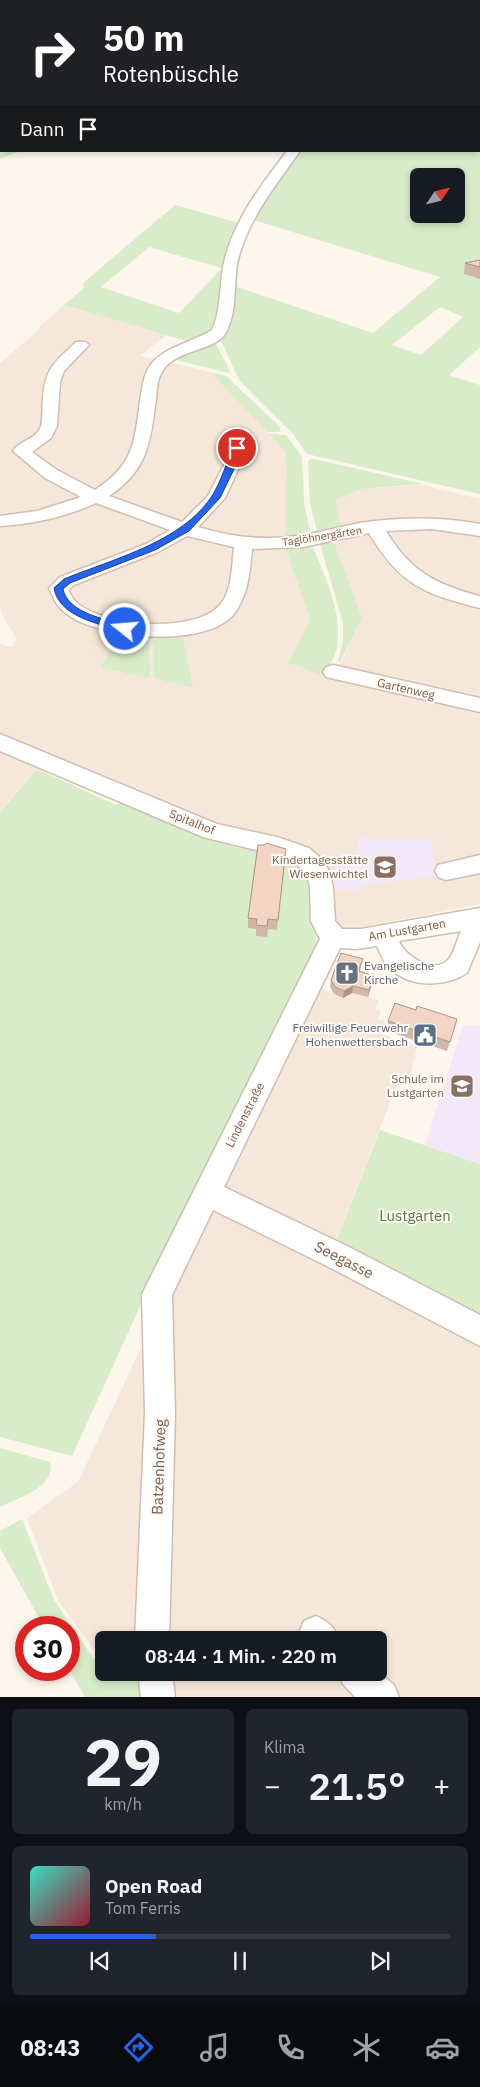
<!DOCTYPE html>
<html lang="de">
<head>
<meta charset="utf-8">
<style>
  :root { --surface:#171b24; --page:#20242c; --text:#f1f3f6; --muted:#9ea1a6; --line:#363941; --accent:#2563eb }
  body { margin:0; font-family:"IBM Plex Sans",sans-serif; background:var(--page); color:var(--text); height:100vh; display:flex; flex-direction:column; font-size:19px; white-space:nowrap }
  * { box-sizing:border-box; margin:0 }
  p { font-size:16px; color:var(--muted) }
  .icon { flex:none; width:28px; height:28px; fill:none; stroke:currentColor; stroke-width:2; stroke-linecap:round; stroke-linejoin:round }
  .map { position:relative; height:1697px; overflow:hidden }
  .panel { display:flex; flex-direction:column; gap:12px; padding:12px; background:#0d0f14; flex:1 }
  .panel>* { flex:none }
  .guide { position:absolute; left:0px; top:0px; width:480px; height:152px; box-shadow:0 2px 8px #0003; background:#202124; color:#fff; overflow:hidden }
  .needle { width:32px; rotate:55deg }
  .controls { position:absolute; left:410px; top:168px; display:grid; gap:10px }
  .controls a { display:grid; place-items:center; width:55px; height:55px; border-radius:8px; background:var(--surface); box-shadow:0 2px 8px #0003; font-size:25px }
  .speed { position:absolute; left:15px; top:1616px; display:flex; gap:10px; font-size:25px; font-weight:700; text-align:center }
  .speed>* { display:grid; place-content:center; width:65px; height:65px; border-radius:50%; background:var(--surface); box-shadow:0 2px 8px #0003; line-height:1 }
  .speed .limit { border:8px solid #d22; background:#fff; color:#111 }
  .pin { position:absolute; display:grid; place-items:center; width:42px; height:42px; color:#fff; margin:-21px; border:2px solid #fff; border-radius:50%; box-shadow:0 1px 5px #0007 }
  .me { position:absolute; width:55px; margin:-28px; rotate:287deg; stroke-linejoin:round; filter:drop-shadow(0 0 4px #0008) }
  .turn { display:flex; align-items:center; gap:18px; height:105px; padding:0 20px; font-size:22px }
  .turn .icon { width:65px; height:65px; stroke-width:2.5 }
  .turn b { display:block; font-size:35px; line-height:42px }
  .then { display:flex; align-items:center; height:48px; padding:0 20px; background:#0003; gap:10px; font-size:19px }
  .big { font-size:38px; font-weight:600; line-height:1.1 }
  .panel .widget { flex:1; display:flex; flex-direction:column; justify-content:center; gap:8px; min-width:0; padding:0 18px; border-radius:8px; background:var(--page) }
  .panel .dial { align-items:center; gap:0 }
  .dial b { font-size:65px; line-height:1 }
  .song { display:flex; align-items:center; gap:15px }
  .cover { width:60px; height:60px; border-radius:8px; background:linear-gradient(135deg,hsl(170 70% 55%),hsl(350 70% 35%)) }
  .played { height:5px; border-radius:2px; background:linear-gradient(90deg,var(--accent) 30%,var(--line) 30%) }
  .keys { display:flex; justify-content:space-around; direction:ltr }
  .heat { display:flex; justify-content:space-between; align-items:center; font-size:28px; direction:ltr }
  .panel .tiles { flex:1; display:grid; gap:12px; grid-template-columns:1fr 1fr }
  .widget:last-child { grid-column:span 2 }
  .trip { position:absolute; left:95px; top:1631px; width:292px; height:50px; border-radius:8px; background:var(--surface); box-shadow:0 2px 8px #0003; font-weight:600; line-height:50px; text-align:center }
  .menu { display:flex; height:80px; justify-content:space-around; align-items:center; background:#090b0e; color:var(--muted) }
  .menu .icon { width:35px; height:35px }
  .menu .on { color:var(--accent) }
  .menu b { font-size:22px; color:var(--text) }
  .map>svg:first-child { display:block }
  .residential { fill:#f5e8da }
  .education { fill:#f3e8fa }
  .green { fill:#d8ecc9; fill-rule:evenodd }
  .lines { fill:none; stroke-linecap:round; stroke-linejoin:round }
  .minor-casing { stroke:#d1beb0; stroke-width:3 }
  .minor { fill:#fff; fill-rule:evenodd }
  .wall { fill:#d1b7a8 }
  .shaded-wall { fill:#aa9588 }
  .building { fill:#f3d5c3; stroke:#aa9588 }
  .route { fill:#2563eb; stroke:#184099 }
  .labels { text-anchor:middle; stroke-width:4; stroke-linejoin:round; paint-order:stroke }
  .far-street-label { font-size:11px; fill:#7a5c4d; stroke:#fffaf3 }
  .street-label { font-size:12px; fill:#7a5c4d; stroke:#fffaf3 }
  .education-label { font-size:12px; fill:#785e54; stroke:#fffaf3; text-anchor:end }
  .worship-label { font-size:12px; fill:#5b616d; stroke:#fffaf3; text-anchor:start }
  .service-label { font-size:12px; fill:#4e5e75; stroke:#fffaf3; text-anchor:end }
  .near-park-label { font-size:15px; fill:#537a41; stroke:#fffaf3 }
  .near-street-label { font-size:15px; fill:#7a5c4d; stroke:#fffaf3 }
</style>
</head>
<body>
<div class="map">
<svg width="480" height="1697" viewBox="0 0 480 1697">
  <rect width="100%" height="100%" fill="#fdf6ec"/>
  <!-- residential -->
  <g class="residential">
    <polygon points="64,305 166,335 140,356 210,372 265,427 286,453 285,547 310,619 288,663 325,676 332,681 362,618 333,539 334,501 361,489 422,485 480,499 480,904 352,929 342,927 335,922 317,930 316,955 233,943 245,833 211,822 48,756 0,811 0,644 11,647 17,639 5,621 0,608 0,363 39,330 39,327"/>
    <polygon points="321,989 343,997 352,993 379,1000 375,1009 381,1011 378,1019 386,1022 382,1034 417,1047 408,1085 398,1082 327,1264 480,1345 480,1697 175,1697 169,1673 379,1672 379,1640 166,1640 168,1303"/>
    <polygon points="140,1350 150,1353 144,1640 104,1640 104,1652 96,1653 58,1600 27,1518 78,1482"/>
  </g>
  <!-- education -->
  <g class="education">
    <polygon points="358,838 385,840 431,839 436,876 360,886 359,891 334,889 338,852 357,856"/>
    <polygon points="463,1025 480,1026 480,1164 425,1145"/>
  </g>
  <!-- green -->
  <g class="green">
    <polygon points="0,0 336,0 1,1 1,151 20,151 0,159"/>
    <path d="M298,151H480V347L449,375L480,385V494L307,454L293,434L239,380L219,336L231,285L373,333L440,277L250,219ZM419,176H456V214H419ZM440,307L463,317L421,355L392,345Z"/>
    <path d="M175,205L239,223L217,322L210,333L193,343L64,305L85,287L82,284ZM149,247L221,268H222L179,313L101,287Z"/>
    <polygon points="215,342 230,371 229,373 172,359"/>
    <polygon points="210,372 226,376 280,427 280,432 268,432"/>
    <polygon points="270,434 286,435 302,457 304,502 311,536 285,541 286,453"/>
    <polygon points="311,459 323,461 423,484 361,489 335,501 342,531 318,536 310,503 308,461"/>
    <polygon points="333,539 362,618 340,662 338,661 343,641 343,623 319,541"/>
    <path d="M311,543C324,574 343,612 337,647C335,657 328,667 325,676L288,663L310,619L285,547Z"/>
    <polygon points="119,634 145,638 149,642 150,676 146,678 101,667"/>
    <polygon points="183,637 193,688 154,678 154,640 157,638"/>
    <polygon points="37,769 116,805 122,800 225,844 294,860 311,880 315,911 315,954 158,1267 72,1456 0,1437 0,812"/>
    <polygon points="380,1130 480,1164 480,1323 334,1247"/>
    <path d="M0,1448L50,1462C56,1488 19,1497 0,1507Z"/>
    <polygon points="22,1519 54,1600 94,1659 104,1657 104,1672 147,1673 150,1697 85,1697 69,1669 69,1628 44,1627 0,1548 0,1531"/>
  </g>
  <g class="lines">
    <!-- minor casing -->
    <g class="minor-casing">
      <g id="minor">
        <polygon points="348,0 363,0 364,1 349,1"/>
        <path d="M287,151H300C276,185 251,215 239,256C232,280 239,311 225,334C214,352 170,349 160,376C156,384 157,396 155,406C150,447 145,472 109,496L182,522L208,496L226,461L234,433H246L248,436L242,461L225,498L198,527C233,538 267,541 303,535C324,532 345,525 366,522C405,517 442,517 480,524V536L432,529L386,531C410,571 436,585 480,596V608C424,594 399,584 369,533L303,547L252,549C250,572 248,597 233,615C204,649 89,640 60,608C55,603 52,594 49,588L60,577L146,544L170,530L96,503C66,517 33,524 0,526V516L37,511L81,497L45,478L13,451C20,440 36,440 41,426C43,418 42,408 43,399C45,368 54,363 76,342H86L89,345L64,371L60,382L57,426L51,438L32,452L57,470L95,490C136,463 134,441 141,395C143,383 144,373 152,363C167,346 193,342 212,330C222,308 219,282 225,258C236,217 262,184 287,151ZM187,536L234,547C232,565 232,593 219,606C193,634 99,627 74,600C72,597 70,593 68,590L74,585L158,552Z"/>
        <polygon points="333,665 480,698 480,712 326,677 323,672 326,667"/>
        <path d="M0,734L217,824L277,837L309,848L323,860L330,873L333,888L335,921L342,929H361L480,908V942L467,973C444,988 407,988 388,966C383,961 380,953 377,946L356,949L340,948L224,1187L347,1246L480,1315V1346L327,1266L213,1210L172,1295L175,1413L169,1640H135L145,1413L142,1294L320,939L311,921L310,888L307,874L293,861L277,855L203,837L0,751ZM461,931C457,939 454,954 448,960C434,974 405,957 399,941Z"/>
        <polygon points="480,855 480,873 446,880 438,877 435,871 438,865"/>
        <path d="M316,1616C329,1622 334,1627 340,1640H302L299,1633L304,1621Z"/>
        <polygon points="138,1672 172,1672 175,1697 141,1697"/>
        <polygon points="338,1672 379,1672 394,1685 399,1697 355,1697 343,1684"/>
      </g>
    </g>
    <!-- minor -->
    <use href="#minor" class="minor"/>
  </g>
  <!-- wall -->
  <g class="wall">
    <polygon points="480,260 480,279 464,274 465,263"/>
    <polygon points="285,860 277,930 268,929 267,937 256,936 256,929 248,928 248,918"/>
    <polygon points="361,966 360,971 374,976 368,997 352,993 343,998 334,994 330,987 331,980"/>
    <polygon points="416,1010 457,1019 447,1051 387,1031 388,1021"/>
  </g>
  <!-- shaded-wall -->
  <g class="shaded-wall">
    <polygon points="363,959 361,966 357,978 358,971"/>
    <polygon points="374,976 368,997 369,990"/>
    <polygon points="353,986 352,993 343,998 344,991"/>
  </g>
  <!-- building -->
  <g class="building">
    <polygon points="480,260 480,267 465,263"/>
    <polygon points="266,843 286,849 278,920 268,919 267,926 256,925 257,919 248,918 258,845 265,845"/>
    <polygon points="341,953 363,959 358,971 374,976 369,990 353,986 344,991 335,987 331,980"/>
    <polygon points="395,1003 416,1010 417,1006 457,1019 450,1042 388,1021"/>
  </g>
  <!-- route -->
  <path class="route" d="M234,447L241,448L238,461L220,498L189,531L155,550L70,583L63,589C68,614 108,619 128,627V631H121C98,623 59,617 54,588L64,579C113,559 182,542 212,496C222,480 226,462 234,447Z"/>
  <!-- icons -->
  <defs>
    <g id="school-square" transform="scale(1.25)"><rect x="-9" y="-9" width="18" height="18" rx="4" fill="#8d6e63" stroke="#fffaf3"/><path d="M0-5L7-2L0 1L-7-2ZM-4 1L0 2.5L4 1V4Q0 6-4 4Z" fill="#fff"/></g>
    <g id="church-square" transform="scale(1.25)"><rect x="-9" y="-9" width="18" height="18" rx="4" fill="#6b7280" stroke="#fffaf3"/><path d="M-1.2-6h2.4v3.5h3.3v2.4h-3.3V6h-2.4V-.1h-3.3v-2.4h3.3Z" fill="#fff"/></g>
    <g id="civic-square" transform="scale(1.25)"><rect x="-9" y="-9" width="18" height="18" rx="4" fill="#5c6f8a" stroke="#fffaf3"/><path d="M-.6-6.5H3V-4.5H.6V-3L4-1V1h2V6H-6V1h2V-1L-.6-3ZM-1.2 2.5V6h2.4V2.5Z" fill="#fff"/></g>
  </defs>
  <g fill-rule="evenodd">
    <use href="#school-square" x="385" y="867"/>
    <use href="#church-square" x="347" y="973"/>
    <use href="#civic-square" x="425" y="1035"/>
    <use href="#school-square" x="462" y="1086"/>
  </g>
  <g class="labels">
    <!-- far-street labels -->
    <g class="far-street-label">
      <text transform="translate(322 536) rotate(-9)" y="4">Taglöhnergärten</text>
    </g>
    <!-- street labels -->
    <g class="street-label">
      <text transform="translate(406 689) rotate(13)" y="4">Gartenweg</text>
      <text transform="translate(192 822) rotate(22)" y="4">Spitalhof</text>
      <text transform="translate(407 930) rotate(-10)" y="4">Am Lustgarten</text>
      <text transform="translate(245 1115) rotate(-63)" y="4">Lindenstraße</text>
    </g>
    <!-- education labels -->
    <g class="education-label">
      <text x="368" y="864">Kindertagesstätte<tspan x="368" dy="14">Wiesenwichtel</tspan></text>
      <text x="444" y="1083">Schule im<tspan x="444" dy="14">Lustgarten</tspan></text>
    </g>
    <!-- worship labels -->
    <g class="worship-label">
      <text x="364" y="970">Evangelische<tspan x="364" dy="14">Kirche</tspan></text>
    </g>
    <!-- service labels -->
    <g class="service-label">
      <text x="408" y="1032">Freiwillige Feuerwehr<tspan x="408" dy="14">Hohenwettersbach</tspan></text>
    </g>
    <!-- near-park labels -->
    <g class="near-park-label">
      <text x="415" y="1221">Lustgarten</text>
    </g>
    <!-- near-street labels -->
    <g class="near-street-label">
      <text transform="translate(344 1260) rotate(27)" y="5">Seegasse</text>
      <text transform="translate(159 1467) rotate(-88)" y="5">Batzenhofweg</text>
    </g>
  </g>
</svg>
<div class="controls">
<a><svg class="needle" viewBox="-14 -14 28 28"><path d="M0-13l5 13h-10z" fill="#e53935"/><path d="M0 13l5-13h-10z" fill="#9ea1a6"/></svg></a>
</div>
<div class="speed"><div class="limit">30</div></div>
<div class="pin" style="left:237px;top:448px;background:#d93025"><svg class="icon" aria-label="arrive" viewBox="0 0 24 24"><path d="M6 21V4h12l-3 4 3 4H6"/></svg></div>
<svg class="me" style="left:125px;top:629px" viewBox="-20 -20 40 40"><circle r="17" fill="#2563eb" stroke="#fff" stroke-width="3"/><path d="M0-11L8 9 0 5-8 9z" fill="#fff"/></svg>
<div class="trip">08:44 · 1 Min. · 220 m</div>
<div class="guide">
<div class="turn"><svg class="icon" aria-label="right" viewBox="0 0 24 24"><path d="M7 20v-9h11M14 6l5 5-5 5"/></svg><div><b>50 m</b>Rotenbüschle</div></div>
<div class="then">Dann<svg class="icon" aria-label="arrive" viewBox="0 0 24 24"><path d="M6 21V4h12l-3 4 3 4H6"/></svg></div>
</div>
</div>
<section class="panel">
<div class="tiles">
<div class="widget dial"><b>29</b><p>km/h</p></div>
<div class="widget"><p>Klima</p>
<div class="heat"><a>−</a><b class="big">21.5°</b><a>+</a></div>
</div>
<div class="widget">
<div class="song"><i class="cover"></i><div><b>Open Road</b><p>Tom Ferris</p></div></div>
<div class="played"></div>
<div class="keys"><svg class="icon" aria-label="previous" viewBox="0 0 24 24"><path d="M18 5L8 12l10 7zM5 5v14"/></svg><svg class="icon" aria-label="pause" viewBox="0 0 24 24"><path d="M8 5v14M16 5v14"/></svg><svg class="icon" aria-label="next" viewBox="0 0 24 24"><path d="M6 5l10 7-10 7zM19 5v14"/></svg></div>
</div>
</div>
</section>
<nav class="menu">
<b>08:43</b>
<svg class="icon on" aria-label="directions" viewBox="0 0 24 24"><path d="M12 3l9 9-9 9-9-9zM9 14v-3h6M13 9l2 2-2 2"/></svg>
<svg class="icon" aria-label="music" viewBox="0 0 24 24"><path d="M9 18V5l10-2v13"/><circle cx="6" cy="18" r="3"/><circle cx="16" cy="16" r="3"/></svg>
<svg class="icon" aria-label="phone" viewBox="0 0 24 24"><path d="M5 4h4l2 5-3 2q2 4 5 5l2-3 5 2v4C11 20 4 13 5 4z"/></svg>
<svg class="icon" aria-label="climate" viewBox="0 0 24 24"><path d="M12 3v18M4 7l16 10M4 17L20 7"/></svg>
<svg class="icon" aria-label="car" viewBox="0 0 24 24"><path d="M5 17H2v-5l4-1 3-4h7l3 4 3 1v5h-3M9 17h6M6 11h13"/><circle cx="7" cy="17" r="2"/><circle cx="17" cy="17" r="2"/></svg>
</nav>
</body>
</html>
